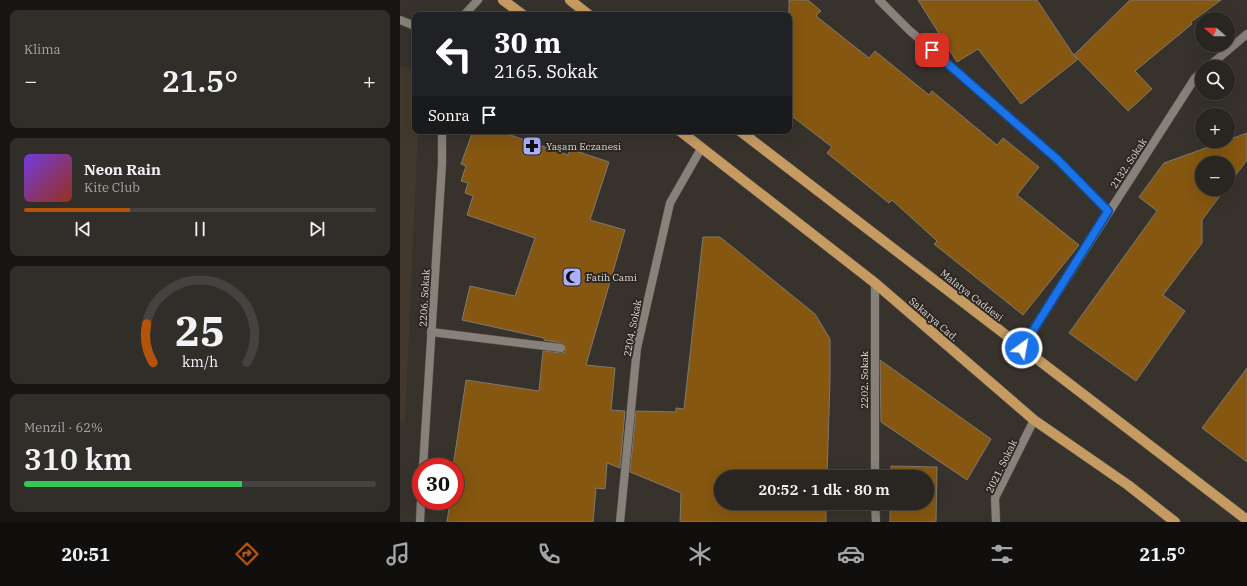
<!DOCTYPE html>
<html lang="tr">
<head>
<meta charset="utf-8">
<style>
  :root { --surface:#292621; --page:#312e2a; --text:#f1f3f6; --muted:#a5a5a5; --line:#45433f; --accent:#b45309 }
  body { margin:0; font-family:"IBM Plex Serif",serif; background:var(--page); color:var(--text); height:100vh; display:flex; flex-direction:column; font-size:15px; white-space:nowrap }
  * { box-sizing:border-box; margin:0 }
  p { font-size:13px; color:var(--muted) }
  .icon { flex:none; width:22px; height:22px; fill:none; stroke:currentColor; stroke-width:2; stroke-linecap:round; stroke-linejoin:round }
  .map { position:relative; flex:1; overflow:hidden }
  .panel { display:flex; flex-direction:column; gap:10px; padding:10px; background:#171512; width:400px }
  .panel>* { flex:none }
  .top-card { position:absolute; left:12px; top:12px; width:380px; height:122px; border-radius:8px; box-shadow:0 4px 16px #0002,0 0 0 1px var(--line); background:#202124; color:#fff; overflow:hidden }
  .needle { width:26px; rotate:291deg }
  .buttons { position:absolute; left:795px; top:12px; display:grid; gap:8px }
  .buttons a { display:grid; place-items:center; width:40px; height:40px; border-radius:50%; background:var(--surface); box-shadow:0 4px 16px #0002,0 0 0 1px var(--line); font-size:20px }
  .speed { position:absolute; left:12px; top:458px; display:flex; gap:8px; font-size:20px; font-weight:700; text-align:center }
  .speed>* { display:grid; place-content:center; width:52px; height:52px; border-radius:50%; background:var(--surface); box-shadow:0 4px 16px #0002,0 0 0 1px var(--line); line-height:1 }
  .speed .limit { border:6px solid #d22; background:#fff; color:#111 }
  .pin { position:absolute; display:grid; place-items:center; width:34px; height:34px; color:#fff; margin:-17px; border-radius:8px; box-shadow:0 2px 6px #0006 }
  .me { position:absolute; width:44px; margin:-22px; rotate:32deg; stroke-linejoin:round; filter:drop-shadow(0 0 3px #0008) }
  .turn { display:flex; align-items:center; gap:14px; height:84px; padding:0 16px; font-size:18px }
  .turn .icon { width:52px; height:52px; stroke-width:2.5 }
  .turn b { display:block; font-size:28px; line-height:34px }
  .then { display:flex; align-items:center; height:38px; padding:0 16px; background:#0003; gap:8px; font-size:15px }
  .big { font-size:30px; font-weight:600; line-height:1.1 }
  .panel .widget { flex:1; display:flex; flex-direction:column; justify-content:center; gap:6px; min-width:0; padding:0 14px; border-radius:8px; background:var(--page) }
  .panel .dial { align-items:center; gap:0 }
  .dial svg { height:104px; overflow:visible; fill:none; stroke:var(--line); stroke-width:7; stroke-linecap:round; text-anchor:middle }
  .dial text { fill:var(--text); stroke:none }
  .song { display:flex; align-items:center; gap:12px }
  .cover { width:48px; height:48px; border-radius:6px; background:linear-gradient(135deg,hsl(260 70% 55%),hsl(10 70% 35%)) }
  .played { height:4px; border-radius:2px; background:linear-gradient(90deg,var(--accent) 30%,var(--line) 30%) }
  .keys { display:flex; justify-content:space-around; direction:ltr }
  .heat { display:flex; justify-content:space-between; align-items:center; font-size:22px; direction:ltr }
  .charge { height:6px; border-radius:3px; background:linear-gradient(90deg,#34c759 62%,var(--line) 0) }
  .trip { position:absolute; left:314px; top:470px; width:220px; height:40px; border-radius:20px; background:var(--surface); box-shadow:0 4px 16px #0002,0 0 0 1px var(--line); font-weight:600; line-height:40px; text-align:center }
  .tab-bar { display:flex; height:64px; justify-content:space-around; align-items:center; background:#100f0d; color:var(--muted) }
  .tab-bar .icon { width:28px; height:28px }
  .tab-bar .active { color:var(--accent) }
  .tab-bar b { font-size:18px; color:var(--text) }
  main { display:flex; flex:1; min-height:0 }
  .map>svg:first-child { display:block }
  .built { fill:#42382d }
  .building { fill:#855710; stroke:#7f7971 }
  .lines { fill:none; stroke-linecap:round; stroke-linejoin:round }
  .minor-casing { stroke:#55504b; stroke-width:9 }
  .tertiary-casing { stroke:#55504b; stroke-width:9 }
  .primary-casing { stroke:#55504b; stroke-width:11 }
  .minor { stroke:#878179; stroke-width:8 }
  .tertiary { stroke:#878179; stroke-width:8 }
  .primary { stroke:#c69b62; stroke-width:10 }
  .route-casing { stroke:#114b97; stroke-width:10 }
  .route { stroke:#1a73e8; stroke-width:7 }
  .labels { text-anchor:middle; stroke-width:4; stroke-linejoin:round; paint-order:stroke }
  .poi-label { font-size:10px; fill:#dfdcd8; stroke:#2d2822; text-anchor:start }
  .street-label { font-size:10px; fill:#dfdcd8; stroke:#2d2822 }
</style>
</head>
<body>
<main>
<section class="panel">
<div class="widget"><p>Klima</p>
<div class="heat"><a>−</a><b class="big">21.5°</b><a>+</a></div>
</div>
<div class="widget">
<div class="song"><i class="cover"></i><div><b>Neon Rain</b><p>Kite Club</p></div></div>
<div class="played"></div>
<div class="keys"><svg class="icon" aria-label="previous" viewBox="0 0 24 24"><path d="M18 5L8 12l10 7zM5 5v14"/></svg><svg class="icon" aria-label="pause" viewBox="0 0 24 24"><path d="M8 5v14M16 5v14"/></svg><svg class="icon" aria-label="next" viewBox="0 0 24 24"><path d="M6 5l10 7-10 7zM19 5v14"/></svg></div>
</div>
<div class="widget dial"><svg viewBox="0 0 100 80">
<path d="M14 69A42 42 0 1 1 86 69"/>
<path d="M14 69A42 42 0 0 1 9 39" stroke="#b45309"/>
<text x="50" y="56" font-size="32" font-weight="700">25</text>
<text x="50" y="72" font-size="11">km/h</text>
</svg></div>
<div class="widget"><p>Menzil · 62%</p><b class="big">310 km</b><div class="charge"></div></div>
</section>
<div class="map">
<svg width="847" height="522" viewBox="0 0 847 522">
  <rect width="100%" height="100%" fill="#37322c"/>
  <!-- built -->
  <polygon class="built" points="0,65 15,71 15,131 18,131 5,421 0,421"/>
  <!-- building -->
  <g class="building">
    <polygon points="389,0 408,0 421,11 416,16 469,58 475,51 529,95 532,91 597,145 603,138 639,167 617,195 679,245 623,315 534,244 537,241 492,200 489,203 427,153 432,147 389,114"/>
    <polygon points="518,0 637,0 677,60 621,104 578,49 557,62"/>
    <polygon points="730,0 821,0 791,22 792,24 735,71 752,89 728,111 674,55"/>
    <polygon points="73,131 99,131 168,155 170,149 209,162 190,220 225,230 186,365 215,368 211,410 225,411 220,468 207,463 205,489 196,488 193,522 47,522 50,501 55,501 56,467 53,467 66,380 139,391 143,351 161,353 165,352 166,348 162,343 144,340 144,338 62,320 70,286 115,296 135,238 67,215 73,196 65,193 68,183 61,181 66,166 61,164"/>
    <polygon points="847,133 847,160 828,185 828,163 802,163 802,189 825,189 802,220 802,243 763,295 785,311 736,381 669,333 757,211 739,197 764,163"/>
    <polygon points="303,237 320,237 415,314 430,339 430,379 427,477 321,477 321,503 426,503 426,522 280,522 281,493 230,472 236,411 276,412 276,408 284,409"/>
    <polygon points="480,360 591,439 567,480 481,422"/>
    <polygon points="847,368 847,462 802,428"/>
    <polygon points="491,466 537,467 536,522 490,522 490,503 527,503 527,477 491,477"/>
  </g>
  <g class="lines">
    <!-- minor casing -->
    <g class="minor-casing">
      <g id="minor">
        <polyline points="479,0 509,30 658,160 708,211"/>
        <polyline points="808,67 847,34"/>
        <polyline points="31,332 161,348"/>
        <polyline points="622,348 795,78 802,72"/>
        <polyline points="23,467 42,164 42,131"/>
        <polyline points="475,477 475,283"/>
        <polyline points="475,503 476,522"/>
        <polyline points="20,522 21,500"/>
        <polyline points="220,522 237,348 270,203 302,147"/>
        <polyline points="596,522 595,498 634,420"/>
      </g>
    </g>
    <!-- tertiary casing -->
    <g class="tertiary-casing">
      <g id="tertiary">
        <polyline points="64,15 78,0"/>
        <polyline points="0,20 15,26"/>
      </g>
    </g>
    <!-- primary casing -->
    <g class="primary-casing">
      <g id="primary">
        <polyline points="103,0 123,15"/>
        <polyline points="170,0 189,15"/>
        <polyline points="280,131 475,283 634,420 728,485 775,522"/>
        <polyline points="340,131 847,520"/>
      </g>
    </g>
    <!-- minor -->
    <use href="#minor" class="minor"/>
    <!-- tertiary -->
    <use href="#tertiary" class="tertiary"/>
    <!-- primary -->
    <use href="#primary" class="primary"/>
  </g>
  <g class="lines">
    <!-- route casing -->
    <g class="route-casing">
      <polyline id="route" points="532,50 658,160 708,211 622,348"/>
    </g>
    <!-- route -->
    <use href="#route" class="route"/>
  </g>
  <!-- icons -->
  <defs>
    <g id="pharmacy-square" transform="scale(1)"><rect x="-9" y="-9" width="18" height="18" rx="4" fill="#acaffb" stroke="#2d2822"/><path d="M-2-6h4v4h4v4h-4v4h-4v-4h-4v-4h4Z" fill="#111"/></g>
    <g id="mosque-square" transform="scale(1)"><rect x="-9" y="-9" width="18" height="18" rx="4" fill="#acaffb" stroke="#2d2822"/><path d="M3.5-4.9A6 6 0 1 0 3.5 4.9A5 5 0 1 1 3.5-4.9Z" fill="#111"/></g>
  </defs>
  <g fill-rule="evenodd">
    <use href="#pharmacy-square" x="132" y="146"/>
    <use href="#mosque-square" x="172" y="277"/>
  </g>
  <g class="labels">
    <!-- poi labels -->
    <g class="poi-label">
      <text x="146" y="150">Yaşam Eczanesi</text>
      <text x="186" y="281">Fatih Cami</text>
    </g>
    <!-- street labels -->
    <g class="street-label">
      <text transform="translate(728 163) rotate(-57)" y="4">2132. Sokak</text>
      <text transform="translate(572 295) rotate(38)" y="4">Malatya Caddesi</text>
      <text transform="translate(24 298) rotate(-87)" y="4">2206. Sokak</text>
      <text transform="translate(534 319) rotate(41)" y="4">Sakarya Cad.</text>
      <text transform="translate(232 328) rotate(-79)" y="4">2204. Sokak</text>
      <text transform="translate(464 380) rotate(-90)" y="4">2202. Sokak</text>
      <text transform="translate(601 466) rotate(-64)" y="4">2021. Sokak</text>
    </g>
  </g>
</svg>
<div class="buttons">
<a><svg class="needle" viewBox="-14 -14 28 28"><path d="M0-13l5 13h-10z" fill="#e53935"/><path d="M0 13l5-13h-10z" fill="#a5a5a5"/></svg></a>
<a><svg class="icon" aria-label="search" viewBox="0 0 24 24"><circle cx="10" cy="10" r="6"/><path d="M15 15l6 6"/></svg></a>
<a>+</a>
<a>−</a>
</div>
<div class="speed"><div class="limit">30</div></div>
<div class="pin" style="left:532px;top:50px;background:#d93025"><svg class="icon" aria-label="arrive" viewBox="0 0 24 24"><path d="M6 21V4h12l-3 4 3 4H6"/></svg></div>
<svg class="me" style="left:622px;top:348px" viewBox="-20 -20 40 40"><circle r="17" fill="#1a73e8" stroke="#fff" stroke-width="3"/><path d="M0-11L8 9 0 5-8 9z" fill="#fff"/></svg>
<div class="trip">20:52 · 1 dk · 80 m</div>
<div class="top-card">
<div class="turn"><svg class="icon" aria-label="left" viewBox="0 0 24 24"><path d="M17 20v-9H6M10 6l-5 5 5 5"/></svg><div><b>30 m</b>2165. Sokak</div></div>
<div class="then">Sonra<svg class="icon" aria-label="arrive" viewBox="0 0 24 24"><path d="M6 21V4h12l-3 4 3 4H6"/></svg></div>
</div>
</div>
</main>
<nav class="tab-bar">
<b>20:51</b>
<svg class="icon active" aria-label="directions" viewBox="0 0 24 24"><path d="M12 3l9 9-9 9-9-9zM9 14v-3h6M13 9l2 2-2 2"/></svg>
<svg class="icon" aria-label="music" viewBox="0 0 24 24"><path d="M9 18V5l10-2v13"/><circle cx="6" cy="18" r="3"/><circle cx="16" cy="16" r="3"/></svg>
<svg class="icon" aria-label="phone" viewBox="0 0 24 24"><path d="M5 4h4l2 5-3 2q2 4 5 5l2-3 5 2v4C11 20 4 13 5 4z"/></svg>
<svg class="icon" aria-label="climate" viewBox="0 0 24 24"><path d="M12 3v18M4 7l16 10M4 17L20 7"/></svg>
<svg class="icon" aria-label="car" viewBox="0 0 24 24"><path d="M5 17H2v-5l4-1 3-4h7l3 4 3 1v5h-3M9 17h6M6 11h13"/><circle cx="7" cy="17" r="2"/><circle cx="17" cy="17" r="2"/></svg>
<svg class="icon" aria-label="filters" viewBox="0 0 24 24"><path d="M4 7h16M4 17h16"/><circle cx="9" cy="7" r="2"/><circle cx="15" cy="17" r="2"/></svg>
<b>21.5°</b>
</nav>
</body>
</html>
